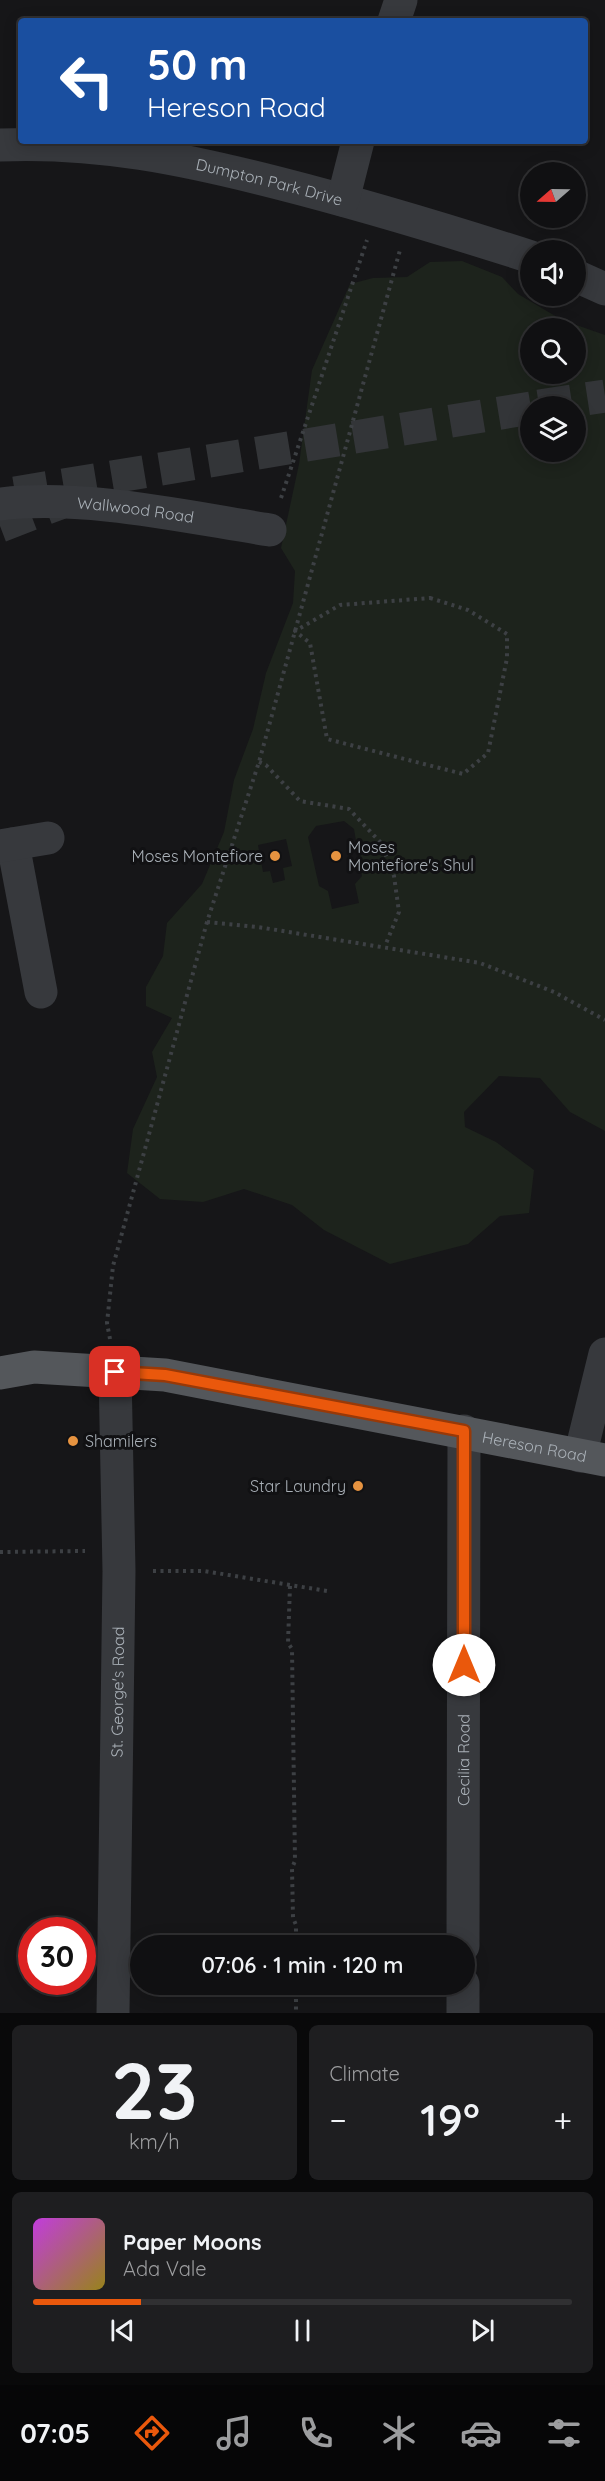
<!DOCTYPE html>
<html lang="en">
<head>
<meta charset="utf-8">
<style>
  :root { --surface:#101012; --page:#1e1e20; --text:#f1f3f6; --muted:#9c9d9f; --line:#303032; --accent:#ea580c }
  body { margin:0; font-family:Quicksand,sans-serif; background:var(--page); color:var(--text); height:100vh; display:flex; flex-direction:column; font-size:22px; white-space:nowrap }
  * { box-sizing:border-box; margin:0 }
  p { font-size:20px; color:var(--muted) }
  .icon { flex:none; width:33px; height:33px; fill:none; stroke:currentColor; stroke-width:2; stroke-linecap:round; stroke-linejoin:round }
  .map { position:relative; height:2013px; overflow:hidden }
  .details { display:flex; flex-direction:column; gap:12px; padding:12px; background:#09090a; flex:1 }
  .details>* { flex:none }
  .hud { position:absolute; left:18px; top:18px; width:570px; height:126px; border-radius:6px; box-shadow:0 3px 15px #0003,0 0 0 2px var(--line); background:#1a4fa0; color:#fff; overflow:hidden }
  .needle { width:39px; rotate:250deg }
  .controls { position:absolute; left:520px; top:162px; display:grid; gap:12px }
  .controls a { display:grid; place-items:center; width:66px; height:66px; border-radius:50%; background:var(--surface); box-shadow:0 3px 15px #0003,0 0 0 2px var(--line); font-size:30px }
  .speed { position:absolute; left:18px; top:1917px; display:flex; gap:12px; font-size:30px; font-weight:700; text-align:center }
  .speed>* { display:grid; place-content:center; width:78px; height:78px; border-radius:50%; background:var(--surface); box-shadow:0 3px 15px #0003,0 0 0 2px var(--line); line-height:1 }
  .speed .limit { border:9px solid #d22; background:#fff; color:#111 }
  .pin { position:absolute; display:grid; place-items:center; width:51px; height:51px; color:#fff; margin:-26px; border-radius:12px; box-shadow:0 3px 9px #0006 }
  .me { position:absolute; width:66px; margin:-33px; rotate:0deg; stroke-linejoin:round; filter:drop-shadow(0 0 4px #0008) }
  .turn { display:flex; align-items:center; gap:21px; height:126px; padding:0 30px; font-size:27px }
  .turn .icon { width:78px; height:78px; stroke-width:2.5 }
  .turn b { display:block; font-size:42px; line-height:51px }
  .big { font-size:45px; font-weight:600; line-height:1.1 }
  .details .widget { flex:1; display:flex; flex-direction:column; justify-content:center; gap:9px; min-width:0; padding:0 21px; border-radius:9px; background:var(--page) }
  .details .dial { align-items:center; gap:0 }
  .dial b { font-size:78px; line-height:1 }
  .song { display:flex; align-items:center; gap:18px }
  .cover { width:72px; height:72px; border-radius:9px; background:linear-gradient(135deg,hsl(290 70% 55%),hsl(50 70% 35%)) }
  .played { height:6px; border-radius:3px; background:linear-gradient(90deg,var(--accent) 20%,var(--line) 20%) }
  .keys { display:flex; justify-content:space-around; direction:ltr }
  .heat { display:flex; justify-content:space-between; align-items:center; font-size:33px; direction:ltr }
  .details .tiles { flex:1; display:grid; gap:12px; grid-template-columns:1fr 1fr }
  .widget:last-child { grid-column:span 2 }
  .trip { position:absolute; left:130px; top:1935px; width:345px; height:60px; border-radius:30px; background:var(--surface); box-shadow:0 3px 15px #0003,0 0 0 2px var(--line); font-weight:600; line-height:60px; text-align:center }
  .tab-bar { display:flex; height:96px; justify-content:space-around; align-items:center; background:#060607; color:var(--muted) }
  .tab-bar .icon { width:42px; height:42px }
  .tab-bar .on { color:var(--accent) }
  .tab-bar b { font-size:27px; color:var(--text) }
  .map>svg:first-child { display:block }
  .green { fill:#1d231c; fill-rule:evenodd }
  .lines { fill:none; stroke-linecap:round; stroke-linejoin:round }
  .minor-tunnel { stroke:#333538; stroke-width:33; stroke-dasharray:33 16; stroke-linecap:butt }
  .path { stroke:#3d4044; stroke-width:4; stroke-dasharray:3 4.5; stroke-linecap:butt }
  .minor { stroke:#37393d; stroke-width:33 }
  .major { stroke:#54575b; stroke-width:33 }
  .route-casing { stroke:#983908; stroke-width:15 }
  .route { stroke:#ea580c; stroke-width:10 }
  .poi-dot { fill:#e69340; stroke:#111113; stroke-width:2 }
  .labels { text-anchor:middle; stroke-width:6; stroke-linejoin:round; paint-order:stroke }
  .street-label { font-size:16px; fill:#a9b0b7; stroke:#111113 }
  .poi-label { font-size:16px; fill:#a9b0b7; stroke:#111113; text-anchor:start }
</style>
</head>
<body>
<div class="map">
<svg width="605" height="2013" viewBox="0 0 605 2013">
  <rect width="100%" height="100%" fill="#161618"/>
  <!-- green -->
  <path class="green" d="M462,261L502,277L518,294L562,320L605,335V1131L570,1112L540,1078L499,1076L464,1112L465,1127L496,1142L534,1170L529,1213L500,1216L468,1244L390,1264L324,1230L292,1205L244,1189L203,1202L160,1199L127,1173L133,1129L157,1077L152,1052L172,1018L146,1006V987L163,956L167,923L202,884L224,832L234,780L253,729L266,673L293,603L295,571L281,548L299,464L312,370L350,284L373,278L407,277L430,262ZM531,328H576V374H531ZM531,406H576V452H531ZM344,821L354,829L362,876L355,884L359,903L332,909L328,891L319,886L308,837L316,826ZM286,839L292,866L283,868L285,880L273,883L270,871L263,872L258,845Z"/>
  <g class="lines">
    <!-- minor-tunnel -->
    <g class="minor-tunnel">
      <polyline points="539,406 605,396"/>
      <polyline points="15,493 531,408"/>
      <polyline points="0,526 60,503"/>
    </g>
    <!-- path -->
    <g class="path">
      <polyline points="281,498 367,240"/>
      <polygon points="430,598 468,610 507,634 507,658 488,753 463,774 327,739 310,643 295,631 340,605"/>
      <polyline points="259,762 266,765 300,801 349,809 381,843 394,876 399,912 385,946"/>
      <polyline points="207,922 258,927 480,963 554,992 605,1020"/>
      <polyline points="110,1339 107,1323 113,1266 207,922 259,762 400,250"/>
      <polyline points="0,1552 85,1551"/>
      <polyline points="153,1571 204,1571 327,1591"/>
      <polyline points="290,1586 288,1643 292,1649 295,1861 292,1868 293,1918 296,1925 296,1946"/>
      <polyline points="296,1984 296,2013"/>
    </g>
    <!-- minor -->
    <g class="minor">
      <polyline points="394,21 401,0"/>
      <path id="s1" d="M0,145C98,141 184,159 278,183C364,205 447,230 531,257"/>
      <polyline points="343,200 358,141"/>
      <polyline points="576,276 605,289"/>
      <path id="s2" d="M0,504C85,494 186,517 270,530"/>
      <polyline points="13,844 41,992"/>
      <polyline points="0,846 48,838"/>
      <polyline points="580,1456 605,1354"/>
      <path id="s3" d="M463,1946L464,1431"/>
      <path id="s4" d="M113,2013L119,1571L115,1372"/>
      <polyline points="463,2013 463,1984"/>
    </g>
    <!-- major -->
    <path class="major" id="s5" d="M0,1373L34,1367L165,1375L605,1460"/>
  </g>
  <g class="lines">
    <!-- route casing -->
    <g class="route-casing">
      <polyline id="route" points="115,1372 165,1375 464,1431 464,1665"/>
    </g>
    <!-- route -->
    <use href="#route" class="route"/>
  </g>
  <!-- markers -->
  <g class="poi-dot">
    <circle cx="275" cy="856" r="6"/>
    <circle cx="336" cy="856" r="6"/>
    <circle cx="73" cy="1441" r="6"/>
    <circle cx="358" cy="1486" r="6"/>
  </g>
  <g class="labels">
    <!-- street labels -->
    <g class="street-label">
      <text dy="6" stroke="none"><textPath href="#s1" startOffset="273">Dumpton Park Drive</textPath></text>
      <text dy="6" stroke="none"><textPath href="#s2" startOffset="136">Wallwood Road</textPath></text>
      <text dy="6" stroke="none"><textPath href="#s5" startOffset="542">Hereson Road</textPath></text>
      <text dy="6" stroke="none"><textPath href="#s4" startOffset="321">St. George's Road</textPath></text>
      <text dy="6" stroke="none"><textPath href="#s3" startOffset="186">Cecilia Road</textPath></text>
    </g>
    <!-- poi labels -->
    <g class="poi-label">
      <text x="348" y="853">Moses<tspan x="348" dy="18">Montefiore's Shul</tspan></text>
      <text x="263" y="862" text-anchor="end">Moses Montefiore</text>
      <text x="85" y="1447">Shamilers</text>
      <text x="346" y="1492" text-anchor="end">Star Laundry</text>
    </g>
  </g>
</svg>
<div class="controls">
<a><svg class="needle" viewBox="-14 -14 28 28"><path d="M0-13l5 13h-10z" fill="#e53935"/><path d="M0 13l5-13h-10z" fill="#9c9d9f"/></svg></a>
<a><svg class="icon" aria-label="sound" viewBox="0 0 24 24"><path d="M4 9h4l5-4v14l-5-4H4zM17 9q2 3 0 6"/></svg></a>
<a><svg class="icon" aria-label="search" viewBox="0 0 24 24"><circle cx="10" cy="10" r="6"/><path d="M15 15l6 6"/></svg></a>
<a><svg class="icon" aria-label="layers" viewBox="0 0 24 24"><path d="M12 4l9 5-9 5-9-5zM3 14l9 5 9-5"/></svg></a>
</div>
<div class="speed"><div class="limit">30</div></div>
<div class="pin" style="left:115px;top:1372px;background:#d93025"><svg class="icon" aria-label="arrive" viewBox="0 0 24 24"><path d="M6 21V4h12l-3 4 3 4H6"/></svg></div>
<svg class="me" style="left:464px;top:1665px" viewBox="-20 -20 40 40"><circle r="19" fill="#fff"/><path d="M0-13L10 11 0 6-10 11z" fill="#ea580c"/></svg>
<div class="trip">07:06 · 1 min · 120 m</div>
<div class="hud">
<div class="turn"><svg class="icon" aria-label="left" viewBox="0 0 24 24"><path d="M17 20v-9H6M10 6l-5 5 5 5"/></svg><div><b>50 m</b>Hereson Road</div></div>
</div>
</div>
<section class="details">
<div class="tiles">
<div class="widget dial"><b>23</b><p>km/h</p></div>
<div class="widget"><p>Climate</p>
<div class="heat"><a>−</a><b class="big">19°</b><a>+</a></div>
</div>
<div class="widget">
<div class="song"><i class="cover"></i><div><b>Paper Moons</b><p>Ada Vale</p></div></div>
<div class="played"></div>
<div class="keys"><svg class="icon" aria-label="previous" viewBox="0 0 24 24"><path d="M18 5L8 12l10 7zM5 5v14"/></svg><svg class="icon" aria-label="pause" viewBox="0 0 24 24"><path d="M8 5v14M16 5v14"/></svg><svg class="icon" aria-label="next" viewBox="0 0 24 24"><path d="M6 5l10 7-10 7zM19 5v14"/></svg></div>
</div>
</div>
</section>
<nav class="tab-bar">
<b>07:05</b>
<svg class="icon on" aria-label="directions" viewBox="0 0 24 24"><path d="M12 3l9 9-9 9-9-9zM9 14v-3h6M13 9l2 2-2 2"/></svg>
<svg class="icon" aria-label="music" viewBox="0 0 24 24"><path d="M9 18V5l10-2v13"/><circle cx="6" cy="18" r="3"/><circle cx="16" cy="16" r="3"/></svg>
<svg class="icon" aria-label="phone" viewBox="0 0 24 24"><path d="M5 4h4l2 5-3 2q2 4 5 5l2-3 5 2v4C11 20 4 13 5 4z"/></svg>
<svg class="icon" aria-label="climate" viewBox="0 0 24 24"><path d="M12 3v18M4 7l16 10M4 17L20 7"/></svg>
<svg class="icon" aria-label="car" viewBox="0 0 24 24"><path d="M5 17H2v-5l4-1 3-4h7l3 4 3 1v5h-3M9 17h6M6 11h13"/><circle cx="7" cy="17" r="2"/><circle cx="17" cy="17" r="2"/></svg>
<svg class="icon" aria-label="filters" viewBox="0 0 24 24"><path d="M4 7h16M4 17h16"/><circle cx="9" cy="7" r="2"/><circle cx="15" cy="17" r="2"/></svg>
</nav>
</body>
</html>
